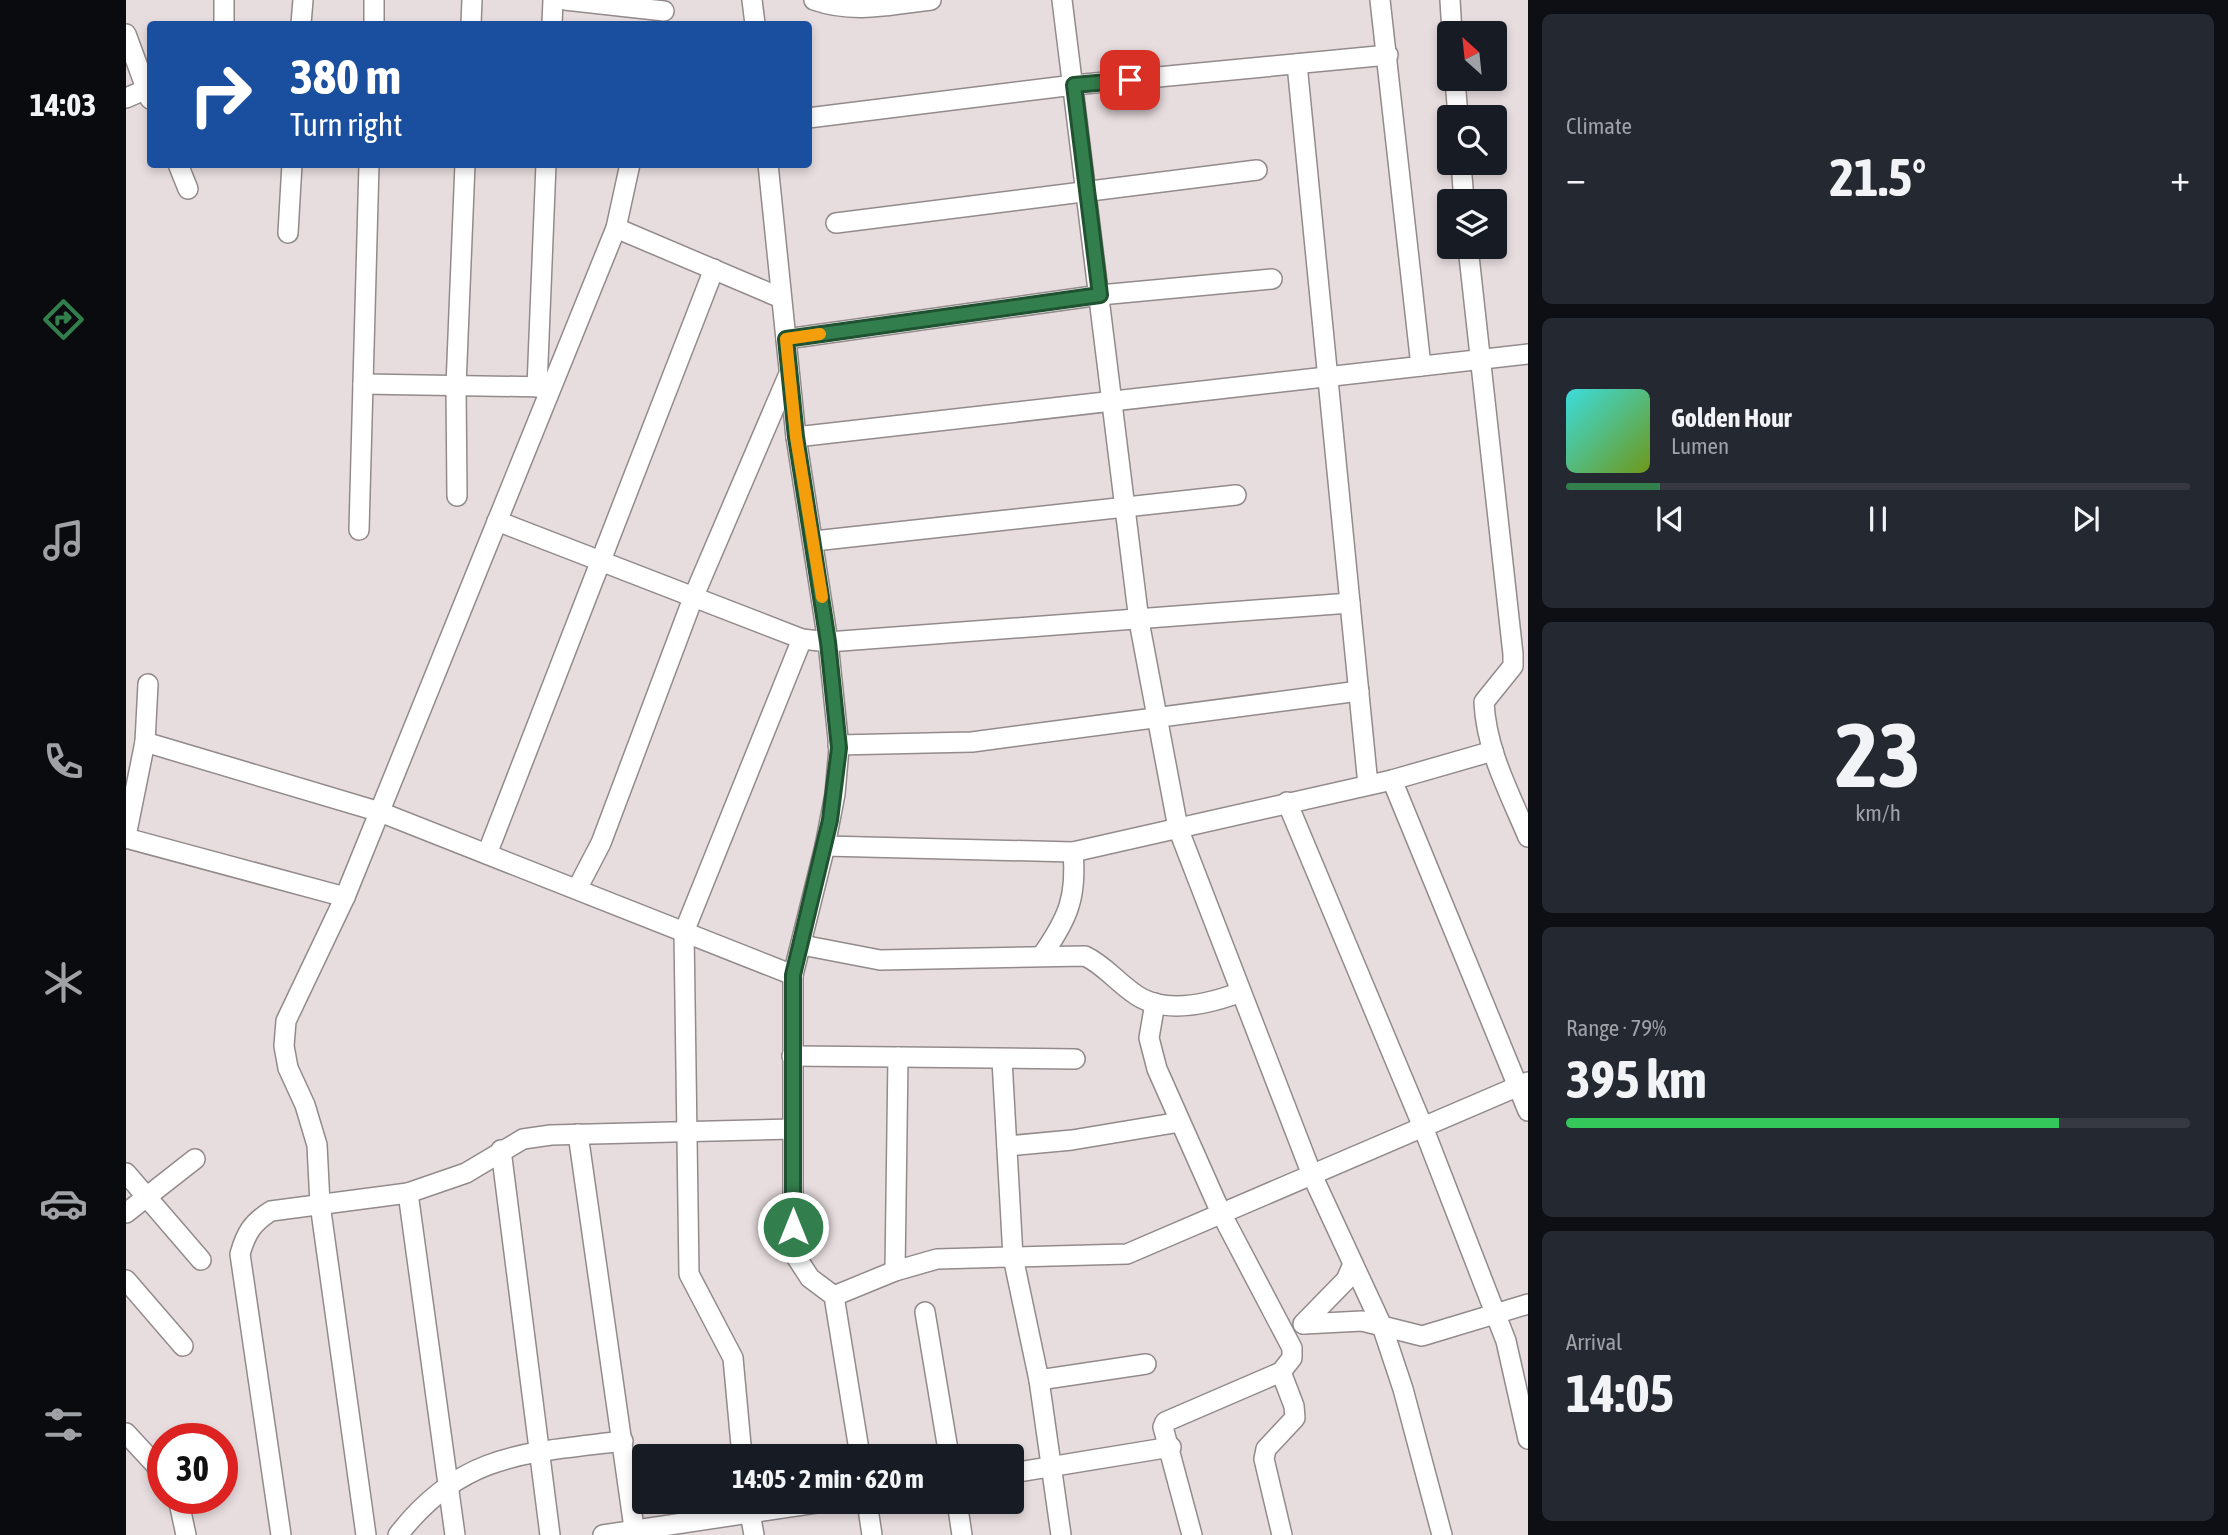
<!DOCTYPE html>
<html lang="en">
<head>
<meta charset="utf-8">
<style>
  :root { --surface:#171b24; --page:#242831; --text:#f1f3f6; --muted:#9ea1a6; --line:#363941; --accent:#327e4c }
  body { margin:0; font-family:"Asap Condensed",sans-serif; background:var(--page); color:var(--text); height:100vh; display:flex; flex-direction:column; font-size:26px; white-space:nowrap }
  * { box-sizing:border-box; margin:0 }
  p { font-size:23px; color:var(--muted) }
  .icon { flex:none; width:38px; height:38px; fill:none; stroke:currentColor; stroke-width:2; stroke-linecap:round; stroke-linejoin:round }
  .map { position:relative; flex:1; overflow:hidden }
  .sheet { display:flex; flex-direction:column; gap:14px; padding:14px; background:#0d0f14; width:700px }
  .sheet>* { flex:none }
  .hud { position:absolute; left:21px; top:21px; width:665px; height:147px; border-radius:7px; box-shadow:0 4px 10px #0003; background:#1a4fa0; color:#fff; overflow:hidden }
  .needle { width:46px; rotate:333deg }
  .fabs { position:absolute; left:1311px; top:21px; display:grid; gap:14px }
  .fabs a { display:grid; place-items:center; width:70px; height:70px; border-radius:7px; background:var(--surface); box-shadow:0 4px 10px #0003; font-size:35px }
  .speed { position:absolute; left:21px; top:1423px; display:flex; gap:14px; font-size:35px; font-weight:700; text-align:center }
  .speed>* { display:grid; place-content:center; width:91px; height:91px; border-radius:50%; background:var(--surface); box-shadow:0 4px 10px #0003; line-height:1 }
  .speed .limit { border:10px solid #d22; background:#fff; color:#111 }
  .pin { position:absolute; display:grid; place-items:center; width:60px; height:60px; color:#fff; margin:-30px; border-radius:14px; box-shadow:0 4px 10px #0006 }
  .me { position:absolute; width:77px; margin:-38px; rotate:0deg; stroke-linejoin:round; filter:drop-shadow(0 0 5px #0008) }
  .turn { display:flex; align-items:center; gap:24px; height:147px; padding:0 28px; font-size:32px }
  .turn .icon { width:91px; height:91px; stroke-width:2.5 }
  .turn b { display:block; font-size:49px; line-height:60px }
  .big { font-size:52px; font-weight:700; line-height:1.1 }
  .sheet .widget { flex:1; display:flex; flex-direction:column; justify-content:center; gap:10px; min-width:0; padding:0 24px; border-radius:10px; background:var(--page) }
  .sheet .dial { align-items:center; gap:0 }
  .dial b { font-size:91px; line-height:1 }
  .song { display:flex; align-items:center; gap:21px }
  .cover { width:84px; height:84px; border-radius:10px; background:linear-gradient(135deg,hsl(180 70% 55%),hsl(80 70% 35%)) }
  .played { height:7px; border-radius:4px; background:linear-gradient(90deg,var(--accent) 15%,var(--line) 15%) }
  .keys { display:flex; justify-content:space-around; direction:ltr }
  .heat { display:flex; justify-content:space-between; align-items:center; font-size:38px; direction:ltr }
  .charge { height:10px; border-radius:5px; background:linear-gradient(90deg,#34c759 79%,var(--line) 0) }
  .trip { position:absolute; left:506px; top:1444px; width:392px; height:70px; border-radius:7px; background:var(--surface); box-shadow:0 4px 10px #0003; font-weight:700; line-height:70px; text-align:center }
  main { display:flex; flex:1; min-height:0 }
  .menu { display:flex; flex-direction:column; width:126px; justify-content:space-around; align-items:center; background:#090b0e; color:var(--muted) }
  .menu .icon { width:49px; height:49px }
  .menu .current { color:var(--accent) }
  .menu b { font-size:32px; color:var(--text) }
  .map>svg:first-child { display:block }
  .lines { fill:none; stroke-linecap:round; stroke-linejoin:round }
  .minor-casing { stroke:#938a8c; stroke-width:22 }
  .minor { stroke:#fff; stroke-width:19 }
  .route-casing { stroke:#205231; stroke-width:18 }
  .route { stroke:#327e4c; stroke-width:12 }
  .slow { stroke:#f59e0b; stroke-width:12 }
</style>
</head>
<body>
<main>
<nav class="menu">
<b>14:03</b>
<svg class="icon current" aria-label="directions" viewBox="0 0 24 24"><path d="M12 3l9 9-9 9-9-9zM9 14v-3h6M13 9l2 2-2 2"/></svg>
<svg class="icon" aria-label="music" viewBox="0 0 24 24"><path d="M9 18V5l10-2v13"/><circle cx="6" cy="18" r="3"/><circle cx="16" cy="16" r="3"/></svg>
<svg class="icon" aria-label="phone" viewBox="0 0 24 24"><path d="M5 4h4l2 5-3 2q2 4 5 5l2-3 5 2v4C11 20 4 13 5 4z"/></svg>
<svg class="icon" aria-label="climate" viewBox="0 0 24 24"><path d="M12 3v18M4 7l16 10M4 17L20 7"/></svg>
<svg class="icon" aria-label="car" viewBox="0 0 24 24"><path d="M5 17H2v-5l4-1 3-4h7l3 4 3 1v5h-3M9 17h6M6 11h13"/><circle cx="7" cy="17" r="2"/><circle cx="17" cy="17" r="2"/></svg>
<svg class="icon" aria-label="filters" viewBox="0 0 24 24"><path d="M4 7h16M4 17h16"/><circle cx="9" cy="7" r="2"/><circle cx="15" cy="17" r="2"/></svg>
</nav>
<div class="map">
<svg width="1402" height="1535" viewBox="0 0 1402 1535">
  <rect width="100%" height="100%" fill="#e7dddf"/>
  <g class="lines">
    <!-- minor casing -->
    <g class="minor-casing">
      <g id="minor">
        <polyline points="98,0 98,24"/>
        <polyline points="439,0 538,11"/>
        <polyline points="626,0 629,24"/>
        <path d="M688,0C727,14 764,5 805,0"/>
        <polyline points="936,0 1013,621 1052,828 1186,1175 1256,1326 1277,1389 1316,1535"/>
        <polyline points="1254,0 1295,366"/>
        <polyline points="1324,0 1326,33"/>
        <polyline points="175,24 177,0"/>
        <polyline points="248,24 248,0"/>
        <polyline points="345,24 346,0"/>
        <polyline points="426,24 427,0"/>
        <polyline points="0,34 24,99"/>
        <polyline points="1329,79 1332,117"/>
        <polyline points="0,98 21,89"/>
        <polyline points="682,118 948,85 1262,55"/>
        <polyline points="1335,163 1338,201"/>
        <polyline points="52,164 62,189"/>
        <polyline points="642,164 670,437 702,642 713,748 709,794 699,846 667,975 667,1252 684,1278 708,1296 734,1456"/>
        <polyline points="710,223 1131,170"/>
        <polyline points="490,228 655,298"/>
        <polyline points="162,233 166,164"/>
        <path d="M1342,247L1387,654V666L1358,702C1360,750 1384,794 1402,837"/>
        <polyline points="660,339 974,295 1146,279"/>
        <polyline points="237,384 421,387"/>
        <polyline points="411,387 420,164"/>
        <polyline points="670,437 1402,354"/>
        <polyline points="331,496 330,386 339,164"/>
        <polyline points="371,521 676,639 702,642 1224,603 1171,64"/>
        <polyline points="233,530 243,164"/>
        <polyline points="688,541 1110,495"/>
        <polyline points="1224,603 1242,785"/>
        <polyline points="19,742 254,812 667,975"/>
        <polyline points="712,745 846,742 1233,691"/>
        <polyline points="1266,780 1402,1111"/>
        <polyline points="1161,802 1297,1127 1380,1341 1402,1439"/>
        <polyline points="0,836 19,742 22,684"/>
        <polyline points="0,838 219,897"/>
        <polyline points="699,846 947,852 1266,780 1367,751"/>
        <polyline points="361,854 588,269"/>
        <polyline points="451,889 475,843 567,598 662,376"/>
        <path d="M676,945L754,960L959,956C978,965 989,980 1006,992C1036,1016 1083,1004 1115,992"/>
        <path d="M917,954C942,918 951,897 947,852"/>
        <polyline points="1029,1003 1023,1038 1031,1069 1095,1213 1166,1348 1166,1358 1155,1372 1039,1422 1037,1427 1066,1535"/>
        <polyline points="666,1056 772,1057 769,1271"/>
        <polyline points="772,1057 949,1059"/>
        <polyline points="876,1060 887,1257 913,1380 935,1535"/>
        <polyline points="452,1134 509,1535"/>
        <polyline points="881,1146 946,1140 1054,1122"/>
        <polyline points="375,1150 424,1535"/>
        <polyline points="0,1173 75,1260"/>
        <polyline points="282,1193 340,1173 397,1139 425,1135 666,1129"/>
        <polyline points="0,1213 69,1159"/>
        <polyline points="0,1280 57,1346"/>
        <polyline points="708,1296 769,1271 811,1259 1001,1254 1402,1082"/>
        <polyline points="799,1312 823,1456"/>
        <polyline points="1177,1324 1220,1280 1227,1264"/>
        <polyline points="1178,1324 1236,1321 1296,1336 1402,1304"/>
        <polyline points="1155,1372 1168,1406 1169,1418 1140,1449 1138,1459 1156,1535"/>
        <polyline points="913,1380 1020,1364"/>
        <polyline points="0,1433 37,1473"/>
        <polyline points="616,1456 607,1358 563,1274 558,932 676,639"/>
        <polyline points="886,1473 1045,1447"/>
        <polyline points="52,1498 60,1535"/>
        <polyline points="622,1502 628,1535"/>
        <polyline points="741,1502 746,1535"/>
        <polyline points="831,1502 836,1535"/>
        <path d="M155,1535L114,1254C120,1233 126,1223 145,1211L282,1193L329,1535"/>
        <polyline points="240,1535 194,1204 191,1145 179,1105 162,1068 158,1046 160,1021 219,897 490,228 504,164"/>
        <path d="M272,1535C336,1452 401,1453 497,1441"/>
        <polyline points="477,1535 697,1502"/>
      </g>
    </g>
    <!-- minor -->
    <use href="#minor" class="minor"/>
  </g>
  <g class="lines">
    <!-- route casing -->
    <g class="route-casing">
      <polyline id="route" points="667,1227 667,975 704,820 713,748 702,642 670,437 660,339 974,295 948,85 1004,80"/>
    </g>
    <!-- route -->
    <use href="#route" class="route"/>
    <!-- slow -->
    <polyline class="slow" points="694,334 660,339 670,437 696,597"/>
  </g>
</svg>
<div class="fabs">
<a><svg class="needle" viewBox="-14 -14 28 28"><path d="M0-13l5 13h-10z" fill="#e53935"/><path d="M0 13l5-13h-10z" fill="#9ea1a6"/></svg></a>
<a><svg class="icon" aria-label="search" viewBox="0 0 24 24"><circle cx="10" cy="10" r="6"/><path d="M15 15l6 6"/></svg></a>
<a><svg class="icon" aria-label="layers" viewBox="0 0 24 24"><path d="M12 4l9 5-9 5-9-5zM3 14l9 5 9-5"/></svg></a>
</div>
<div class="speed"><div class="limit">30</div></div>
<div class="pin" style="left:1004px;top:80px;background:#d93025"><svg class="icon" aria-label="arrive" viewBox="0 0 24 24"><path d="M6 21V4h12l-3 4 3 4H6"/></svg></div>
<svg class="me" style="left:667px;top:1227px" viewBox="-20 -20 40 40"><circle r="17" fill="#327e4c" stroke="#fff" stroke-width="3"/><path d="M0-11L8 9 0 5-8 9z" fill="#fff"/></svg>
<div class="trip">14:05 · 2 min · 620 m</div>
<div class="hud">
<div class="turn"><svg class="icon" aria-label="right" viewBox="0 0 24 24"><path d="M7 20v-9h11M14 6l5 5-5 5"/></svg><div><b>380 m</b>Turn right</div></div>
</div>
</div>
<section class="sheet">
<div class="widget"><p>Climate</p>
<div class="heat"><a>−</a><b class="big">21.5°</b><a>+</a></div>
</div>
<div class="widget">
<div class="song"><i class="cover"></i><div><b>Golden Hour</b><p>Lumen</p></div></div>
<div class="played"></div>
<div class="keys"><svg class="icon" aria-label="previous" viewBox="0 0 24 24"><path d="M18 5L8 12l10 7zM5 5v14"/></svg><svg class="icon" aria-label="pause" viewBox="0 0 24 24"><path d="M8 5v14M16 5v14"/></svg><svg class="icon" aria-label="next" viewBox="0 0 24 24"><path d="M6 5l10 7-10 7zM19 5v14"/></svg></div>
</div>
<div class="widget dial"><b>23</b><p>km/h</p></div>
<div class="widget"><p>Range · 79%</p><b class="big">395 km</b><div class="charge"></div></div>
<div class="widget"><p>Arrival</p><b class="big">14:05</b></div>
</section>
</main>
</body>
</html>
